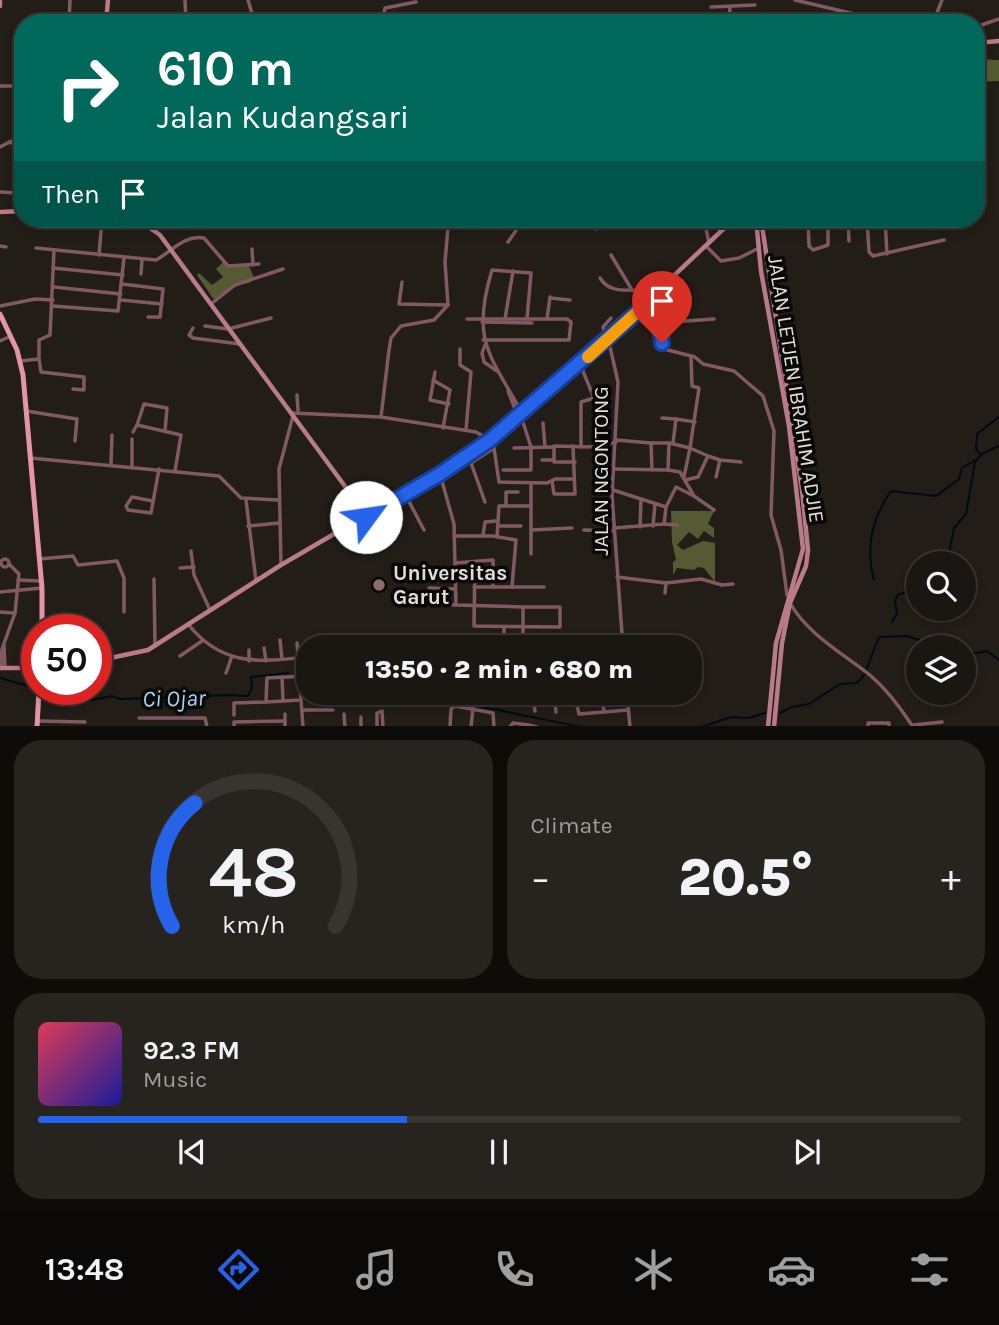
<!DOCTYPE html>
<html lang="en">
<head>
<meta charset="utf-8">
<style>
  :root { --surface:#1a1611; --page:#27231f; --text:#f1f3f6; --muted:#9f9f9f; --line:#383531; --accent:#2563eb }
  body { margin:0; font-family:Karla,sans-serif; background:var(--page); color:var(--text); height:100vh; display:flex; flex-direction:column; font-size:26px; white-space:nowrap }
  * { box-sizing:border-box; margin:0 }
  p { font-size:23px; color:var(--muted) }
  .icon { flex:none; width:38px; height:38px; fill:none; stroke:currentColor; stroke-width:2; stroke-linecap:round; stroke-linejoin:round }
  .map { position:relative; height:726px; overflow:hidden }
  .side { display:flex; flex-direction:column; gap:14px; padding:14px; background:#0e0c09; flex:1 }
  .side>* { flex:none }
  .hud { position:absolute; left:14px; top:14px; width:971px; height:214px; border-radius:28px; box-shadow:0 4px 10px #0003,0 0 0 2px var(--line); background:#00695c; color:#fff; overflow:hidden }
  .fabs { position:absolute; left:906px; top:551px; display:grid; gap:14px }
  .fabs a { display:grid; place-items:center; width:70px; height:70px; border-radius:50%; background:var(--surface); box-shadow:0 4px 10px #0003,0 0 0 2px var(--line); font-size:35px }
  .speed { position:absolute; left:21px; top:614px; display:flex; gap:14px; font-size:35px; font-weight:700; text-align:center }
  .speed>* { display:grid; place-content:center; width:91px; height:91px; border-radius:50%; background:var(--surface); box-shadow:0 4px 10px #0003,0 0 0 2px var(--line); line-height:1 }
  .speed .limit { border:10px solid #d22; background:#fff; color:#111 }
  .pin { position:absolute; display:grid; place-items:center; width:60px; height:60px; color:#fff; margin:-72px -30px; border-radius:50% 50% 50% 0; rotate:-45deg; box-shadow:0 0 7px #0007 }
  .pin .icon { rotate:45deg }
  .me { position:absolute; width:77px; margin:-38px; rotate:59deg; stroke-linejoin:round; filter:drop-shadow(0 0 5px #0008) }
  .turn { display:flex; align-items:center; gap:24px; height:147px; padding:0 28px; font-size:32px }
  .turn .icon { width:91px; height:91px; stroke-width:2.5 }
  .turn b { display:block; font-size:49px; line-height:60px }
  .then { display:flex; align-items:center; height:66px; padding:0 28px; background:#0003; gap:14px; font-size:26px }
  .big { font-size:52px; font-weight:800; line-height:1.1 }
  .side .widget { flex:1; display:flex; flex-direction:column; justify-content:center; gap:10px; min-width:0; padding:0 24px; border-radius:28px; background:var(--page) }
  .side .dial { align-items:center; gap:0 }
  .dial svg { height:182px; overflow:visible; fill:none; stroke:var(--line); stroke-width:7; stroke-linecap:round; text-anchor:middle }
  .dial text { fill:var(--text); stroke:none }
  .song { display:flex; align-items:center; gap:21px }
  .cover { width:84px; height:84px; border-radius:10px; background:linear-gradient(135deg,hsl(350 70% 55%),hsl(240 70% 35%)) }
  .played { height:7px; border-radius:4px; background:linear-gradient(90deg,var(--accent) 40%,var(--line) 40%) }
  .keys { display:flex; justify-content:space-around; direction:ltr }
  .heat { display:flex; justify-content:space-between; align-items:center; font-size:38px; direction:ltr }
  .side .tiles { flex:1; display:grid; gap:14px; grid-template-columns:1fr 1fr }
  .widget:last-child { grid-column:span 2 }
  .trip { position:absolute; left:296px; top:635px; width:406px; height:70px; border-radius:28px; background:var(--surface); box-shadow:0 4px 10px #0003,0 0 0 2px var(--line); font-weight:800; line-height:70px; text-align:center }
  .tab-bar { display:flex; height:112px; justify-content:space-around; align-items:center; background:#0a0907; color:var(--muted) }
  .tab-bar .icon { width:49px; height:49px }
  .tab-bar .active { color:var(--accent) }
  .tab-bar b { font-size:32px; color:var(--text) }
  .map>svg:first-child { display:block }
  .forest { fill:#555a32 }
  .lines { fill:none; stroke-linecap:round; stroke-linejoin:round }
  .stream { stroke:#000b17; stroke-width:2 }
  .street { stroke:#815963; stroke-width:3.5 }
  .secondary { stroke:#b97a8a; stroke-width:4.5 }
  .primary { stroke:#e593a8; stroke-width:5 }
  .route-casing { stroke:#184099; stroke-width:18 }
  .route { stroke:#2563eb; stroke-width:12 }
  .slow { stroke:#f59e0b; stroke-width:12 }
  .education-dot { fill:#8d6e63; stroke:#0a0806; stroke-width:2.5 }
  .labels { text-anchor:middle; stroke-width:7; stroke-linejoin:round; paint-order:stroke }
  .street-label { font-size:21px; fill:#e2dfdb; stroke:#0a0806 }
  .poi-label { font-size:21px; font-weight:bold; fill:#e2dfdb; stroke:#0a0806; text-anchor:start }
  .water-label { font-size:23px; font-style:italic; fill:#a4d5f9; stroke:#0a0806 }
</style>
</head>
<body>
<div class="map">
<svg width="999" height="727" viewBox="0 0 999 727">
  <rect width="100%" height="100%" fill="#221d17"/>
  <!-- forest -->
  <g class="forest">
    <polygon points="977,59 999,60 999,81 977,82"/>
    <polygon points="223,262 229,267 249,266 254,278 249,283 235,285 214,300 197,275 199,273 212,285 223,277 216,269"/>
    <polygon points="671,511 714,511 708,524 714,528 714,538 704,531 698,539 689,532 677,545 683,550 703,541 715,543 715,582 704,568 698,567 694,570 677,568 673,575 673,562 676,560 672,542"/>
  </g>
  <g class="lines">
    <!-- stream -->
    <g class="stream">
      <polyline points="981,455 976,449 977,434 999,417"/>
      <polyline points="947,564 954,528 966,514 975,462 982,454 999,446"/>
      <path d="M874,580C865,547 872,518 891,491L936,496L959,479L962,468L977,459"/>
      <polyline points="892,622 897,613 895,601 898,595 919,587"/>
      <polyline points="946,648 958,648"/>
      <polyline points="964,652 971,654 987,651 999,660"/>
      <polyline points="302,671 308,671"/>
      <polyline points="0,678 32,687"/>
      <polyline points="43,690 92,700 112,696 120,699 230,695 248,696 252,688 251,677 288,673"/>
      <polyline points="440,693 453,701 581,727"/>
      <polyline points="780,713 792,707 809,704 840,684 857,683 864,675 879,637 907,636 944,648"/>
      <polyline points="701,727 731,717 749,718 765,713"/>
    </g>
    <!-- street -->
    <g class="street">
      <polyline points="185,0 186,23"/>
      <polyline points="248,0 253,17 279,23"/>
      <polyline points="795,0 893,23"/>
      <polyline points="711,7 755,5"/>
      <polyline points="69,23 70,0"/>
      <polyline points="382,23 385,8 416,2"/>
      <polyline points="729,23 730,7"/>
      <polyline points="933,23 942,0"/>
      <polyline points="976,27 999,19"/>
      <polyline points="0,86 23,86"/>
      <polyline points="9,142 23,146"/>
      <polyline points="0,147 12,141 23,128"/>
      <polyline points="0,192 17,193"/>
      <polyline points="704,219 709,243"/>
      <polyline points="808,219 809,246 813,250 828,245 828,219"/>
      <polyline points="848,219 849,241"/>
      <polyline points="867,219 869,252 873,256 944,240"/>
      <polyline points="885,219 887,254"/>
      <polyline points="596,229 599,219"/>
      <polyline points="508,242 524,219"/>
      <polyline points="0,246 6,247"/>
      <polyline points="706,246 721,261 739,258 759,248"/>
      <path d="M36,248L156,260C171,252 185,234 204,238L228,266L259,264"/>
      <polyline points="252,249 253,265"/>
      <polyline points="99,255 102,219"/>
      <polyline points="611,255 632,290"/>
      <polyline points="53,268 123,275"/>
      <polyline points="141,274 142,260"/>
      <path d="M600,278C612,298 637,285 654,294"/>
      <polyline points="402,282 399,304 448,305"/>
      <polyline points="122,284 163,289 160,317 148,317"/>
      <polyline points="54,287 121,294"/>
      <polyline points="550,298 570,300"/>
      <polyline points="121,300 162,304"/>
      <polyline points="649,302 660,328 664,349 695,357 703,364 734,371 763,396 774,431 771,515 781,550 787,595"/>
      <polyline points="211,304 235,285 283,269"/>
      <polyline points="0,306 35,299 53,300"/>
      <polyline points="53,306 118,311 124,258"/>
      <polyline points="467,319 567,319 571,322 569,340 483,340"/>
      <polyline points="505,319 513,271"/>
      <polyline points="547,319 550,297"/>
      <polyline points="482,322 532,323"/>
      <polyline points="658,323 714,319"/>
      <polyline points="205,326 228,329 271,318"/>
      <polyline points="193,328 189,335 193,338 240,344"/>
      <polyline points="608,338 618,382 612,495 623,648"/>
      <polyline points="606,340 603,327 611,318"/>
      <polyline points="0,341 11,336"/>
      <polyline points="485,345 482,353 484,362 497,371"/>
      <polyline points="460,349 460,365 471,372 466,430"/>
      <polyline points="39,359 41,372 84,377 84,390 73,389"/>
      <polyline points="20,361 39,359 39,340 50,335 54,250"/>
      <polyline points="580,364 594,398"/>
      <polyline points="435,372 430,400 449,404"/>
      <polyline points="433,380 450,390 443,428"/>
      <polyline points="508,391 517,414"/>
      <polyline points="297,395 298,411"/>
      <polyline points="26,411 77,419 75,441"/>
      <path d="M521,411C489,354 471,339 492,270L531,273L527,319"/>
      <polyline points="292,413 381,417 389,350 391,338 401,326 434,320 448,305 445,262 448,227 465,219"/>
      <polyline points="381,417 476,432 490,440 494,448 471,463 485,502"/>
      <polyline points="662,418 676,419"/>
      <polyline points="543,423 545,447"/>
      <polyline points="137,425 144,404 167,408 165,431"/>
      <polyline points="133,432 137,425 181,435 175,471"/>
      <polyline points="132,439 132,466"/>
      <polyline points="616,440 651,443"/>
      <polyline points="673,443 676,419 695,422"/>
      <polyline points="581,447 581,402 594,398 599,400 597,446"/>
      <polyline points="494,448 499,482 547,483 555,479 574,479"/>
      <polyline points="514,448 553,447"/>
      <polyline points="30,458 219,476 241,498 278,500"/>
      <polyline points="542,460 554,460"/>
      <polyline points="575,462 554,462 554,446 592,447 616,442"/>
      <polyline points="111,464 112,435"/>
      <polyline points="614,469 668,470 669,443 690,448 699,388 692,386 691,356"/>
      <polyline points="503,470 531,470 531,447 520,413"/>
      <polyline points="652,470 651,443 669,443"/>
      <polyline points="668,470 680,472 694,496 714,510"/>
      <polyline points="440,474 454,524 456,605 523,607 523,648"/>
      <polyline points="684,477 690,448 708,456"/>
      <polyline points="716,477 720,460"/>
      <polyline points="685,480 698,477 708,456 720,460 741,462"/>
      <polyline points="552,481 554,494 575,494 573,446"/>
      <polyline points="613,490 666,507"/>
      <polyline points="405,494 424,530"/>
      <polyline points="246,500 256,581"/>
      <polyline points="153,501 132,497 126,506 128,510 151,513 159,469"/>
      <polyline points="506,505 506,492 518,492"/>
      <polyline points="664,524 677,525"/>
      <polyline points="248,526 279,523"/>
      <polyline points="499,526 521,526"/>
      <polyline points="653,526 655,504"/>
      <polyline points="640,527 641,500"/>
      <polyline points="614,528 664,524 666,507 676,487 694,496"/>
      <polyline points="531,530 572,528"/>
      <polyline points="584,530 613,531"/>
      <polyline points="483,535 485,522 496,521"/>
      <polyline points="454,536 493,536 516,540 512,587"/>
      <polyline points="497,537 499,506 531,506"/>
      <polyline points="191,551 194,575 210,610"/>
      <polyline points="531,554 531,483"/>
      <polyline points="39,559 73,556 78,565 117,561 124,578 124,612"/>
      <circle cx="5" cy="563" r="4"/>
      <polyline points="475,562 474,626 560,627 560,607 523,607"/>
      <polyline points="455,563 493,560 493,587"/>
      <polyline points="281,565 279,469 293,416"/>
      <polyline points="180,568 194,567"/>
      <polyline points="617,577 666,583 665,593"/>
      <polyline points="154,579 155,646"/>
      <polyline points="18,580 40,581"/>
      <polyline points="666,583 701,579 722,585 733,584"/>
      <polyline points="474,587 544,587"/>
      <polyline points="429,588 455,589"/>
      <polyline points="0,592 42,588"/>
      <polyline points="419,602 456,605"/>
      <path d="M790,603C808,635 844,654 871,676C886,689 902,710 913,727"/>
      <polyline points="0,612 15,613"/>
      <path d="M188,624C222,667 259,662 308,657"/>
      <polyline points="280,640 282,659"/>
      <polyline points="330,641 331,648"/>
      <polyline points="313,642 314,648"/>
      <polyline points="297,643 303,727"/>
      <polyline points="4,645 5,668"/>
      <polyline points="488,645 503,644"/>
      <polyline points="523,645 564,645"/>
      <polyline points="347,646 347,648"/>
      <polyline points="264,648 266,661"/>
      <polyline points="504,648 504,627"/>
      <polyline points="249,650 249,661"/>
      <polyline points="180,656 202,641"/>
      <polyline points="1,668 2,649 15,613 19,574 9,564"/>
      <polyline points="226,673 232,656"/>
      <polyline points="282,677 283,701"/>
      <polyline points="532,693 535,711"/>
      <polyline points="554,693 556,712"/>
      <polyline points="574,693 579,714 628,710"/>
      <polyline points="602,693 604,712"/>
      <polyline points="627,693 630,727"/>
      <polyline points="301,694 319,693"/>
      <polyline points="266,702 301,700"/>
      <polyline points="302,710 333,710"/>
      <polyline points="344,714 345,727"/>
      <polyline points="234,715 234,703 266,702 267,678 308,676"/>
      <polyline points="361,717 361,727"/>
      <polyline points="139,718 205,718 207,727"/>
      <polyline points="37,721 85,722"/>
      <polyline points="528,725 537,727"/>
      <polyline points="913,725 942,722"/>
      <polyline points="234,727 234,722 285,721"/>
      <polyline points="285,727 285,714"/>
      <polyline points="377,727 377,713 382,711 383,727"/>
      <polyline points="450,727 451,709 455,706 493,713 494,727"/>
      <polyline points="471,727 473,707"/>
      <polyline points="510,727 513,723 528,725"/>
      <polyline points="868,727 868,723 889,723 889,727"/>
    </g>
    <!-- secondary -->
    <g class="secondary">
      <polyline points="0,6 0,0"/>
      <polyline points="106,23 108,0"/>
      <polyline points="976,43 999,41"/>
      <polyline points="0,212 23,211"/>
      <polyline points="137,219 160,235 171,250 361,508"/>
      <polyline points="756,219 761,271 789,426 803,549 776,643 768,727"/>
      <polyline points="761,219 802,490 808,550 806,566 790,603 782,643 774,727"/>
      <polyline points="96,661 148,650 281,565 464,458 580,364 734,219"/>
      <polyline points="0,668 37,668"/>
    </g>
    <!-- primary -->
    <g class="primary">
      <polyline points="0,314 17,350 23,375 42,588 42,630"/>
      <polyline points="37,727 39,690"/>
    </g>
  </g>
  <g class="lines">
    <!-- route casing -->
    <g class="route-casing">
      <polyline id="route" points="366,517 440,474 490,440 649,302 660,328 662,343"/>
    </g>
    <!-- route -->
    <use href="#route" class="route"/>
    <!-- slow -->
    <polyline class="slow" points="588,357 647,303"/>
  </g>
  <!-- markers -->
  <circle class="education-dot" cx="379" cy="585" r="7"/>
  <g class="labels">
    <!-- street labels -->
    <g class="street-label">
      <text transform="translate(796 389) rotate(81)" y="7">JALAN LETJEN IBRAHIM ADJIE</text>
      <text transform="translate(601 471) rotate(-90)" y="7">JALAN NGONTONG</text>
    </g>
    <!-- poi labels -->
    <g class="poi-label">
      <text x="393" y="580">Universitas<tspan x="393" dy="24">Garut</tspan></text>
    </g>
    <!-- water labels -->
    <g class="water-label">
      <text transform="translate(174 698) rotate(-1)" y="8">Ci Ojar</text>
    </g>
  </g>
</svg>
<div class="fabs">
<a><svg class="icon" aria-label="search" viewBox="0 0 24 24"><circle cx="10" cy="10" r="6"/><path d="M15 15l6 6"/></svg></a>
<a><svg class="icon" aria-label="layers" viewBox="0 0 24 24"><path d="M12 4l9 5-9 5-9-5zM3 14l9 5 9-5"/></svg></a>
</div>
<div class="speed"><div class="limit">50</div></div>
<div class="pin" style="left:662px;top:343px;background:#d93025"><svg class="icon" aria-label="arrive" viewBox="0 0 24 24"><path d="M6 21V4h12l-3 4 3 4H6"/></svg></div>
<svg class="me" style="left:366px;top:517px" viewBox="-20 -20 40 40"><circle r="19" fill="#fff"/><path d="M0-13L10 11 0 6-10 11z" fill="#2563eb"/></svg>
<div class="trip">13:50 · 2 min · 680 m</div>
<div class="hud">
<div class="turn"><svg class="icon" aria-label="right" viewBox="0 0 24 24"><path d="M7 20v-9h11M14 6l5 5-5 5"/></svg><div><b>610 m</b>Jalan Kudangsari</div></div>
<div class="then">Then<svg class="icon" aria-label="arrive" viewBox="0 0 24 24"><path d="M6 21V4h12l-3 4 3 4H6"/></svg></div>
</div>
</div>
<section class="side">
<div class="tiles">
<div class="widget dial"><svg viewBox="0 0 100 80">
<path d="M14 69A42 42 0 1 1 86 69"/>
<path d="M14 69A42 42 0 0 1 24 15" stroke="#2563eb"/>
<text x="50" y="56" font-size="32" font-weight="700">48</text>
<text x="50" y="72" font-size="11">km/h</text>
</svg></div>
<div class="widget"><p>Climate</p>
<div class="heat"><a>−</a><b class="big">20.5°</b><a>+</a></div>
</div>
<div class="widget">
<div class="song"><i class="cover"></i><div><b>92.3 FM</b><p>Music</p></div></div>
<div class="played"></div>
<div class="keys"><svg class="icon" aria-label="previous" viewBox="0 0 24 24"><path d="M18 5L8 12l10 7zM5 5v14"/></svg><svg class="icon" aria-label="pause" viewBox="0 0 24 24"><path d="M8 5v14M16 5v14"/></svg><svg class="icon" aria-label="next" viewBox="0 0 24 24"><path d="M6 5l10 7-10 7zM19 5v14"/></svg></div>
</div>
</div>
</section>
<nav class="tab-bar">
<b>13:48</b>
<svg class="icon active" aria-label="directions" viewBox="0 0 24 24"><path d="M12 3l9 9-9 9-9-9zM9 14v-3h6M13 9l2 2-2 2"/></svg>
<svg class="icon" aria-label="music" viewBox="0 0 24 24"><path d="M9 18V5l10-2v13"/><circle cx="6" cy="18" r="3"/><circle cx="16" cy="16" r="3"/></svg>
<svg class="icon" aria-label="phone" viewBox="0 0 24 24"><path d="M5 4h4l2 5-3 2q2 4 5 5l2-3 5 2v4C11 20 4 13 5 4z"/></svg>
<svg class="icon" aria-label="climate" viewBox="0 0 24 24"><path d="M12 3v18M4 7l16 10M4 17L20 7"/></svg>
<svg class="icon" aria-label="car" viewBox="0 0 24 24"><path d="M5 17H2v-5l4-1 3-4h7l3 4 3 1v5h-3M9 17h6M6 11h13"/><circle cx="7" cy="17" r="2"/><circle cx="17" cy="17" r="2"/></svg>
<svg class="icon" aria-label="filters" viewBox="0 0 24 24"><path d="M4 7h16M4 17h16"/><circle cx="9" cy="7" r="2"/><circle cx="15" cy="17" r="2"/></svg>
</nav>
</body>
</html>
